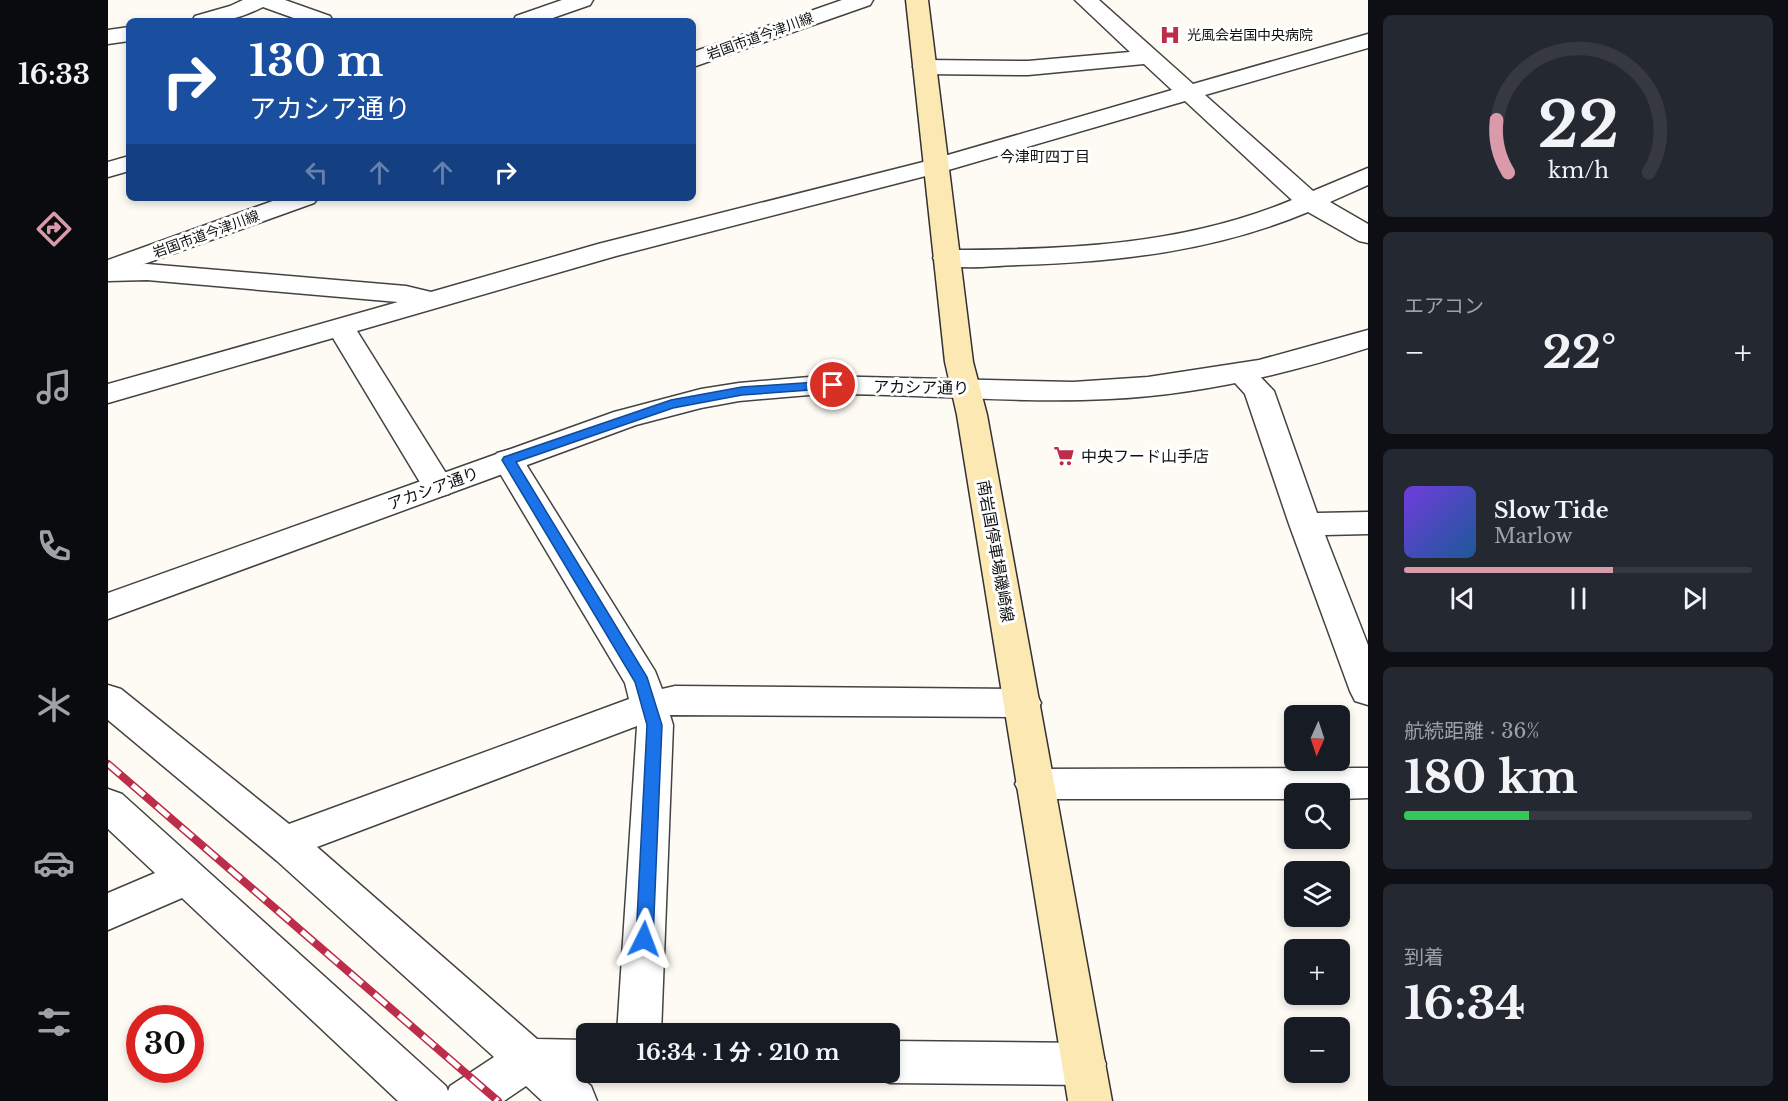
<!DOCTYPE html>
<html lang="ja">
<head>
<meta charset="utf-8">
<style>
  :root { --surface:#171b24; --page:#242831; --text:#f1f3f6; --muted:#9ea1a6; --line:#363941; --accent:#d99aa9 }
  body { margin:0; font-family:"Libre Baskerville","Noto Sans JP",serif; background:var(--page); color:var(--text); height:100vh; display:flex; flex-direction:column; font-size:22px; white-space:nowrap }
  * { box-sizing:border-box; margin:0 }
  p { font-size:20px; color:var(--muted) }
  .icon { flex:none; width:33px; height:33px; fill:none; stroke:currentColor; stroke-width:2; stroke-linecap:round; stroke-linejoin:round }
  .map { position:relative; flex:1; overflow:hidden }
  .side { display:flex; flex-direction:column; gap:15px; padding:15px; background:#0d0f14; width:420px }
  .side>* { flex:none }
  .guide { position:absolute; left:18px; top:18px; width:570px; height:183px; border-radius:9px; box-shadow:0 3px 9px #0003; background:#1a4fa0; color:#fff; overflow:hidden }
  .needle { width:39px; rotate:183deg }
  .controls { position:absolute; left:1176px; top:705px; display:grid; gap:12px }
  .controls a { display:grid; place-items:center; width:66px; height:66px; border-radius:9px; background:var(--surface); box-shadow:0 3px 9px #0003; font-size:30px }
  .speed { position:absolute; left:18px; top:1005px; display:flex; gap:12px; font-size:30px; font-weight:700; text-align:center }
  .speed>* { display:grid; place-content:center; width:78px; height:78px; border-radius:50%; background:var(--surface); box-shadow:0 3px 9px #0003; line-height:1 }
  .speed .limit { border:9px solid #d22; background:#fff; color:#111 }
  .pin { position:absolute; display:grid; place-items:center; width:51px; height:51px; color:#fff; margin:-26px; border:3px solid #fff; border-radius:50%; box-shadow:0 2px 6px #0007 }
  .me { position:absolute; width:66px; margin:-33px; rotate:3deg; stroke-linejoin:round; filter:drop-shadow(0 0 4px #0008) }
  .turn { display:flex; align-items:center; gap:21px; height:126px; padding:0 24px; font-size:27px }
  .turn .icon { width:78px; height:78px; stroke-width:2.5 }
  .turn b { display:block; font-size:42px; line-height:51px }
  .lanes { display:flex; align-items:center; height:57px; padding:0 24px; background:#0003; justify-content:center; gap:30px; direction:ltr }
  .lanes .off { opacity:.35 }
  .big { font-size:45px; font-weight:700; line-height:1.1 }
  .side .widget { flex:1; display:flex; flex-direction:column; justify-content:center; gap:9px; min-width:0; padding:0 21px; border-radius:9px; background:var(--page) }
  .side .dial { align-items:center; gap:0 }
  .dial svg { height:156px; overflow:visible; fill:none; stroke:var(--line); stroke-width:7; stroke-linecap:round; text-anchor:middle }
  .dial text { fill:var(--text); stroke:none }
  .song { display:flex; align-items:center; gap:18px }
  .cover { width:72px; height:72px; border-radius:9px; background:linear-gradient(135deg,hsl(260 70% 55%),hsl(210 70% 35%)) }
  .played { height:6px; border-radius:3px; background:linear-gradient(90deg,var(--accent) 60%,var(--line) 60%) }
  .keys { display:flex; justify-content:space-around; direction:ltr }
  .heat { display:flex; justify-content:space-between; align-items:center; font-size:33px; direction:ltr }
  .charge { height:9px; border-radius:4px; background:linear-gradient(90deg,#34c759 36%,var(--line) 0) }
  .trip { position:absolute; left:468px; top:1023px; width:324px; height:60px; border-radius:9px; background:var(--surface); box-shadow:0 3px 9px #0003; font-weight:700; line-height:60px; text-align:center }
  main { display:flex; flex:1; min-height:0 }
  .dock { display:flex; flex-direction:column; width:108px; justify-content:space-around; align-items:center; background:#090b0e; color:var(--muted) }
  .dock .icon { width:42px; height:42px }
  .dock .selected { color:var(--accent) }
  .dock b { font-size:27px; color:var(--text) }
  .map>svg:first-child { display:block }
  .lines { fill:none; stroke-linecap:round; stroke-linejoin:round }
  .minor-casing { stroke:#434343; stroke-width:3 }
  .tertiary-casing { stroke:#434343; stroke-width:3 }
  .secondary-casing { stroke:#323232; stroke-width:3 }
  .minor { fill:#fff; fill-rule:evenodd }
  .tertiary { fill:#fff; fill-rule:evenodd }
  .secondary { fill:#fbe8b2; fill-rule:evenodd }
  .rail-casing { stroke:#bc2d4a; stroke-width:8 }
  .rail { stroke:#fff; stroke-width:5; stroke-dasharray:16; stroke-linecap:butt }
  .route { fill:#1a73e8; stroke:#114b97; stroke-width:1.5 }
  .labels { text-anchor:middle; stroke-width:6; stroke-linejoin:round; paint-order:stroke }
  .far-poi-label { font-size:14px; fill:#101010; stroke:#fff; text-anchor:start }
  .far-street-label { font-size:14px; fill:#101010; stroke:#fff }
  .far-neighbourhood-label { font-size:15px; fill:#101010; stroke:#fff }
  .street-label { font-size:16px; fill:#101010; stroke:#fff }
  .poi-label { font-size:16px; fill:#101010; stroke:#fff; text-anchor:start }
</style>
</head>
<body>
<main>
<nav class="dock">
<b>16:33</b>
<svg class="icon selected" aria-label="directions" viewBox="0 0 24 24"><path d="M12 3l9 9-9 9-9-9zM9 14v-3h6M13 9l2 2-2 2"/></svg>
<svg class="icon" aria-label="music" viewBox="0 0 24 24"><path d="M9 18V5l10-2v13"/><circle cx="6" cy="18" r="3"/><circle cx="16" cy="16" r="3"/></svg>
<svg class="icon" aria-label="phone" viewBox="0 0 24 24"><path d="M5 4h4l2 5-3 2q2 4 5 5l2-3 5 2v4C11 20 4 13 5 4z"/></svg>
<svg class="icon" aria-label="climate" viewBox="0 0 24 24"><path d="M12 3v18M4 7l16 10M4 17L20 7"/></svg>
<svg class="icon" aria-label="car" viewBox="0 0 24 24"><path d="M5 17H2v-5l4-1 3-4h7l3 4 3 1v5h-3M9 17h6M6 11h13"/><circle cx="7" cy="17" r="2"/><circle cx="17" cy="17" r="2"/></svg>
<svg class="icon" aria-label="filters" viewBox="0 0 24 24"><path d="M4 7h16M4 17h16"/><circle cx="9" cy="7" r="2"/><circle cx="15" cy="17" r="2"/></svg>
</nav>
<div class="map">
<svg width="1260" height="1101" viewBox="0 0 1260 1101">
  <rect width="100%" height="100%" fill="#fefbf4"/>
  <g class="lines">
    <!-- minor casing -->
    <g class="minor-casing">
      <g id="minor">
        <path d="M135,0H177L222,16L225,21H194L155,7C127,21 115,21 84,21L87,16L122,6Z"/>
        <polygon points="454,0 485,0 482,5 436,21 405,21 408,16"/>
        <path d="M967,0H991L1085,84L1260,34V48L1097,95L1205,191L1260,168V185L1222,202L1260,224V243L1251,241L1200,212C1107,251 1010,262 910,265C884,266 854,270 829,264L825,258L829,252L838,250C957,250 1073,246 1184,200L1077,101L837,171L508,256L249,331L346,486L341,494L330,497L319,494L225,338L0,403V384L290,302L39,280L0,281V265L39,264L298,286L323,292L490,244L819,161L1064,90L1036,64L920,75L816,74L808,72L805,67L808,62L816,60L920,61L1022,52Z"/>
        <polygon points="21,27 21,41 0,44 0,30"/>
        <polygon points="21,156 21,171 0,177 0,162"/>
        <polygon points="1133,364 1143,367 1166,391 1209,513 1260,512 1260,534 1217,535 1260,645 1260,705 1247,701 1242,691 1181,524 1137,394 1118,373 1123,367"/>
        <polygon points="400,450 411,453 547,671 554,689 567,686 915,689 928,693 933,703 928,713 915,717 562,715 565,725 553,1034 509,1034 529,726 209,847 429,1039 478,1040 478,1072 494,1072 477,1081 483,1086 489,1101 434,1101 418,1086 396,1101 290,1101 74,898 0,930 0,893 47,873 0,829 0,789 14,794 338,1086 340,1091 342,1086 386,1057 169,861 0,720 0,685 13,689 181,824 521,699 517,683 384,460 389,453"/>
        <polygon points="1260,768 1260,798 1232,799 1232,794 1186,794 1186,799 926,799 913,795 907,784 913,773 926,769"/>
        <polygon points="782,1041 976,1043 992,1049 998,1064 992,1079 976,1085 782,1083 766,1077 765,1072 782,1072"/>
      </g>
    </g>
    <!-- tertiary casing -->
    <g class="tertiary-casing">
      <g id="tertiary">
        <polygon points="734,0 765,0 762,5 585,67 585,52"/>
        <polygon points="173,198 210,198 206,203 0,277 0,260"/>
        <path d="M1260,330V348C1176,375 1089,395 1001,399C905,404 809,393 713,394L631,401L593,408L528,425L0,619V593L506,412L593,389L631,383L713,376L965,382L1040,377L1151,360Z"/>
      </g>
    </g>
    <!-- secondary casing -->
    <g class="secondary-casing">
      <polygon id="secondary" points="798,0 820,0 865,362 879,415 1004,1101 960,1101 849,415 837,362"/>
    </g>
    <!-- minor -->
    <use href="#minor" class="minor"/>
    <!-- tertiary -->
    <use href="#tertiary" class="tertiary"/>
    <!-- secondary -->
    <use href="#secondary" class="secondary"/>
    <!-- rail casing -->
    <g class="rail-casing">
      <polyline id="rail" points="0,764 390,1101"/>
    </g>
    <!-- rail -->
    <use href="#rail" class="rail"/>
  </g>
  <!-- route -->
  <polygon class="route" points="725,381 729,382 729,388 634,395 565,408 408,462 539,677 554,725 545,939 542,944 536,946 530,944 528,939 539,725 527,682 394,460 396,457 563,400 634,387"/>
  <!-- icons -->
  <defs>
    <g id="hospital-bare" transform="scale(1.62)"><path d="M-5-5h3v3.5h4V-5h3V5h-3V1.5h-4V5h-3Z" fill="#bc2d4a" stroke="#fff" stroke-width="2.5" paint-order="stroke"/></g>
    <g id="supermarket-bare" transform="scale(1.62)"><path d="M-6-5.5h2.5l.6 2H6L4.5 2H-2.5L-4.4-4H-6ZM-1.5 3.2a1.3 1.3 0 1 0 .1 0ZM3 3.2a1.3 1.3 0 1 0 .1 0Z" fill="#bc2d4a" stroke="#fff" stroke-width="2.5" paint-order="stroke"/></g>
  </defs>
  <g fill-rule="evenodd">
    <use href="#hospital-bare" x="1062" y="35"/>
    <use href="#supermarket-bare" x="956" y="456"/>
  </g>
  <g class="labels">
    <!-- far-poi labels -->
    <g class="far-poi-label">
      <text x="1079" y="40">光風会岩国中央病院</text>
    </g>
    <!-- far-street labels -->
    <g class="far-street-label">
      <text transform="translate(652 36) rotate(-20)" y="5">岩国市道今津川線</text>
      <text transform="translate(98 234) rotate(-20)" y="5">岩国市道今津川線</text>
    </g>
    <!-- far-neighbourhood labels -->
    <g class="far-neighbourhood-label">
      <text x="937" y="162">今津町四丁目</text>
    </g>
    <!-- street labels -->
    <g class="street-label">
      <text transform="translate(813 387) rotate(1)" y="6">アカシア通り</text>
      <text transform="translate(325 488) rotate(-20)" y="6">アカシア通り</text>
      <text transform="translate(888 551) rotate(80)" y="6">南岩国停車場磯崎線</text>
    </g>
    <!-- poi labels -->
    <g class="poi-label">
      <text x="973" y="462">中央フード山手店</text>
    </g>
  </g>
</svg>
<div class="controls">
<a><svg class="needle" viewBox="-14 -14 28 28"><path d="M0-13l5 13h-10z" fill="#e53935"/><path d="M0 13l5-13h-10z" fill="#9ea1a6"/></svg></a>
<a><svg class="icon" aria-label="search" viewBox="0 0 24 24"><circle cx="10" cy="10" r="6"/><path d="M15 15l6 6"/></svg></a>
<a><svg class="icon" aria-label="layers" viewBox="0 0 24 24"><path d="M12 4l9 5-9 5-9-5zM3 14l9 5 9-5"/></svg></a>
<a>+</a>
<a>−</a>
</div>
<div class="speed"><div class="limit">30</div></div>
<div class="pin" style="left:725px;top:385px;background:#d93025"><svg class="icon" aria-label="arrive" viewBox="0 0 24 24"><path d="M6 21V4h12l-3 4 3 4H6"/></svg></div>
<svg class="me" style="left:536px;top:939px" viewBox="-20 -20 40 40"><path d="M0-17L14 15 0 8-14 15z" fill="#1a73e8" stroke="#fff" stroke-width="4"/></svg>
<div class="trip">16:34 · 1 分 · 210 m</div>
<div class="guide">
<div class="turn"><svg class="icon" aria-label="right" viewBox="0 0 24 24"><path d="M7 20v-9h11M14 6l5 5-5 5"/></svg><div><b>130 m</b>アカシア通り</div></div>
<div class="lanes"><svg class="icon off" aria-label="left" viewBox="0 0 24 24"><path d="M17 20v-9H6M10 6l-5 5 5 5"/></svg><svg class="icon off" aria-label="ahead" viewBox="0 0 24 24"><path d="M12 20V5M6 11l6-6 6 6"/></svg><svg class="icon off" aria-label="ahead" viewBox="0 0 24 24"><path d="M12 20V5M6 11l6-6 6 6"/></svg><svg class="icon" aria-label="right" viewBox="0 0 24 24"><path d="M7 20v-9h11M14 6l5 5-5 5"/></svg></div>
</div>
</div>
<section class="side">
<div class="widget dial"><svg viewBox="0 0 100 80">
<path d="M14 69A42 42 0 1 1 86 69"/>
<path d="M14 69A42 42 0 0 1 8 42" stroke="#d99aa9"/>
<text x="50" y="56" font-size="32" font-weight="700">22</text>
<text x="50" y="72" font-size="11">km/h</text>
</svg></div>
<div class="widget"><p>エアコン</p>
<div class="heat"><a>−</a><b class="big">22°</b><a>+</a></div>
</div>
<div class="widget">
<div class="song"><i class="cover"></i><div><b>Slow Tide</b><p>Marlow</p></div></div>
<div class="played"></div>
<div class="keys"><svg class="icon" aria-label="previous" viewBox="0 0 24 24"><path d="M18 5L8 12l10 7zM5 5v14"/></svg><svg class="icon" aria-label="pause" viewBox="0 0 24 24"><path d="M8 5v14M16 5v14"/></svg><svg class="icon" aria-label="next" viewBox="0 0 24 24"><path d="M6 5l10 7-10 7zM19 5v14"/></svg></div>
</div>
<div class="widget"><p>航続距離 · 36%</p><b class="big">180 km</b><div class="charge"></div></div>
<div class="widget"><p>到着</p><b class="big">16:34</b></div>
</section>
</main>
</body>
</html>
